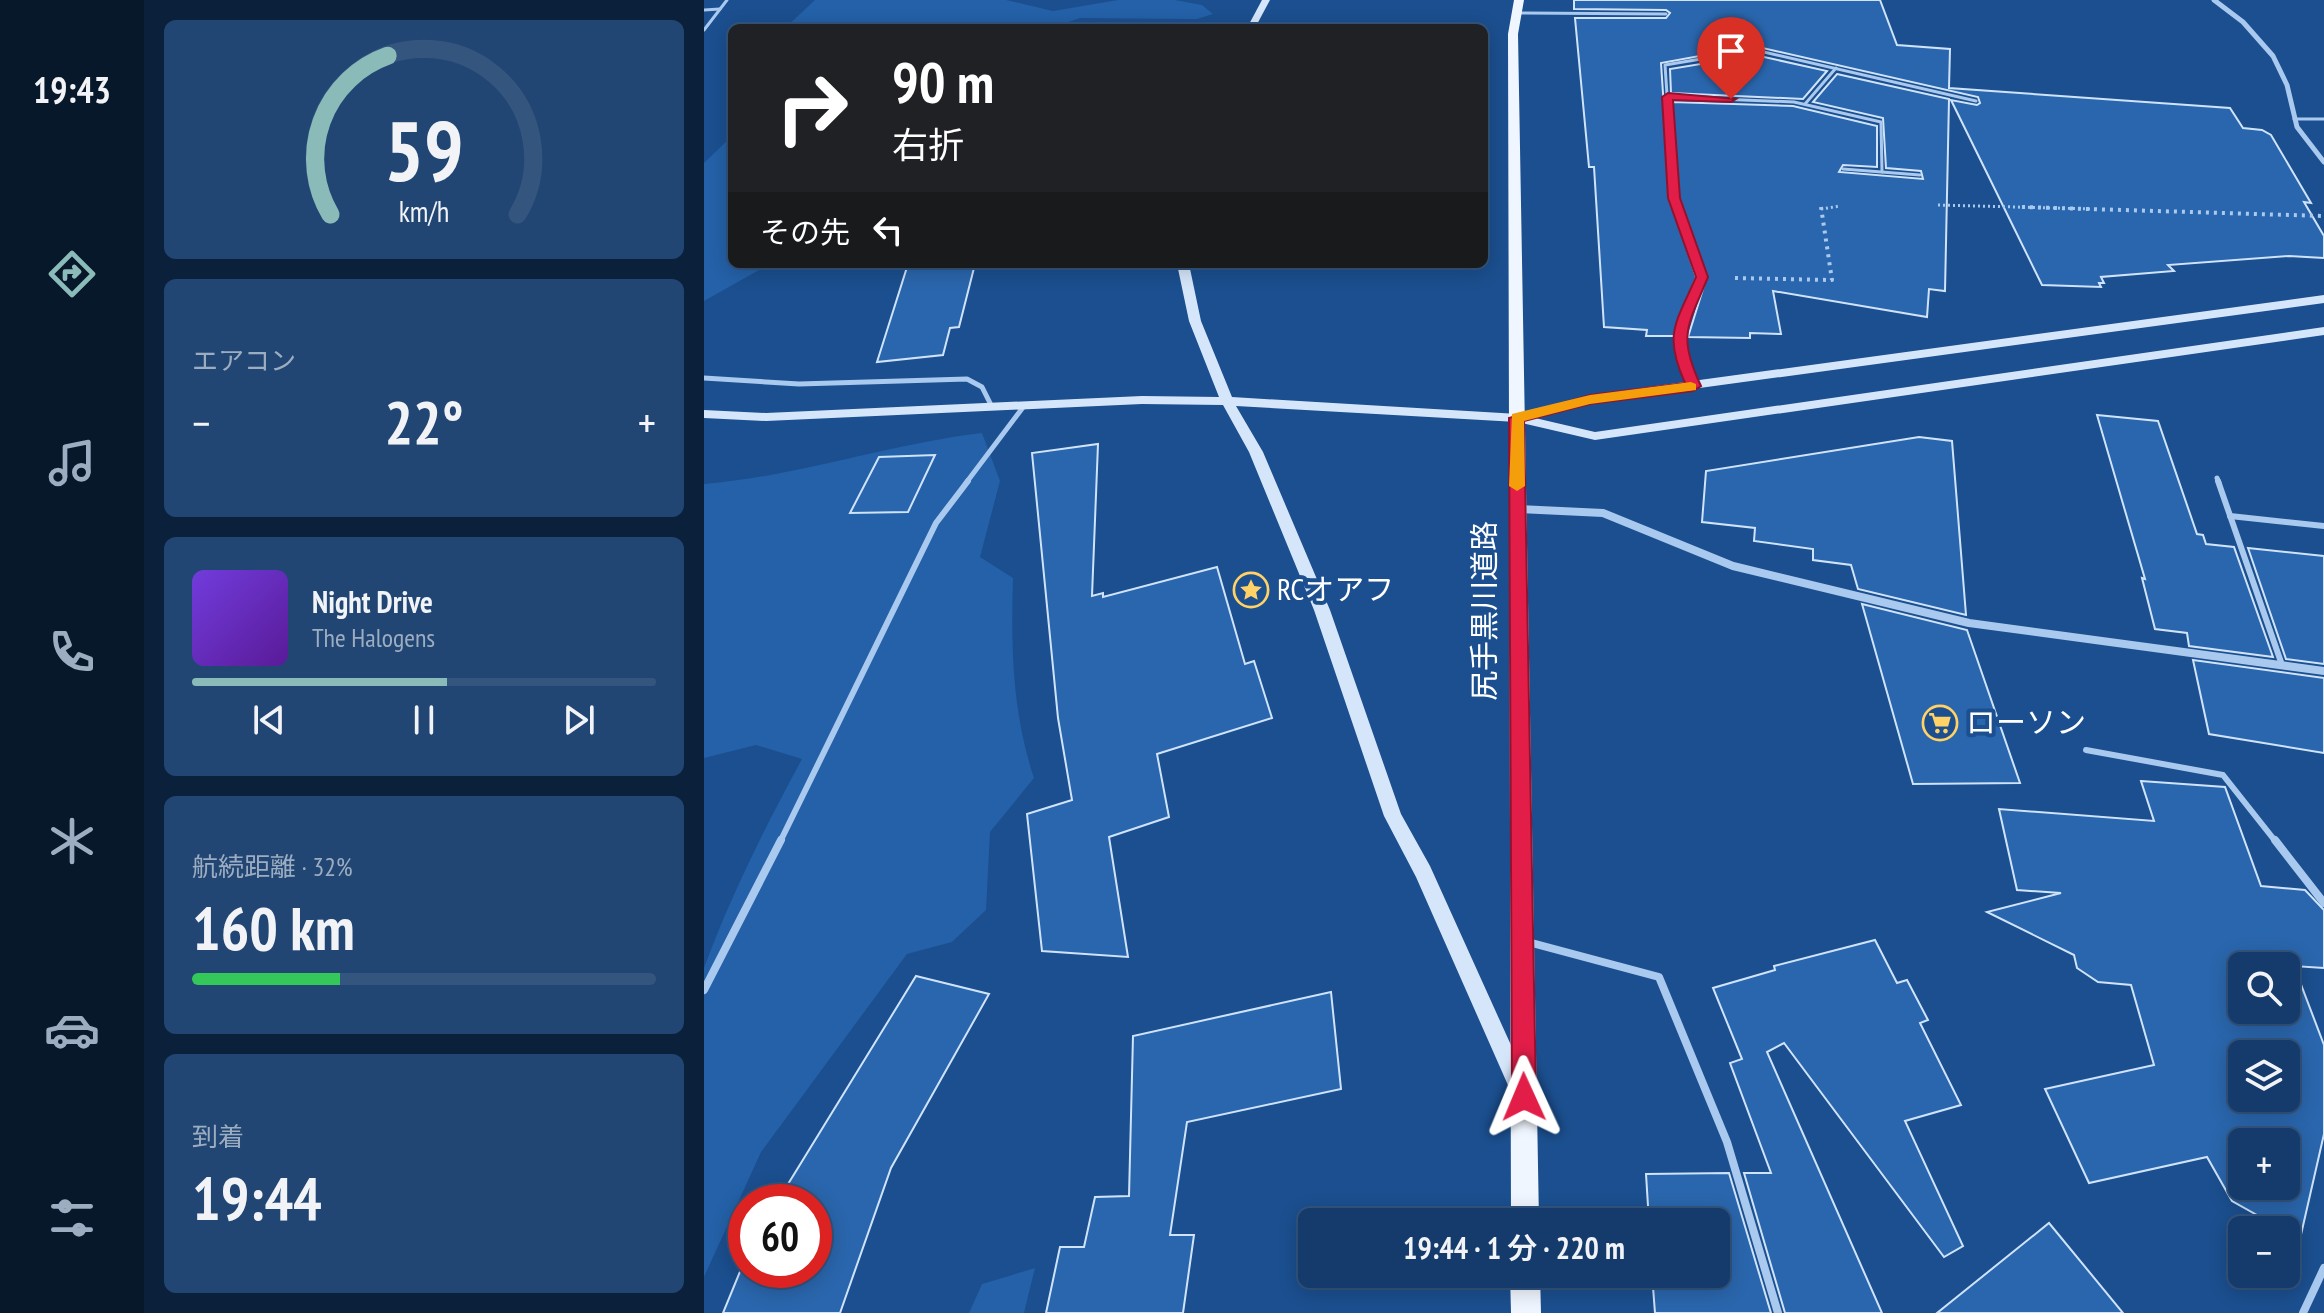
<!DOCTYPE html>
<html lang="ja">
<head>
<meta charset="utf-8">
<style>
  :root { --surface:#143b6b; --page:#214673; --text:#f1f3f6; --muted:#9dadc1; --line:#33557e; --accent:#8bbbb9 }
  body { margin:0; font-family:"PT Sans Narrow","Noto Sans JP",sans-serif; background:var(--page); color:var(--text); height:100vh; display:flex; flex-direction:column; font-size:30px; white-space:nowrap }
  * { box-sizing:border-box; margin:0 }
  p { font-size:26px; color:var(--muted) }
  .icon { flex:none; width:44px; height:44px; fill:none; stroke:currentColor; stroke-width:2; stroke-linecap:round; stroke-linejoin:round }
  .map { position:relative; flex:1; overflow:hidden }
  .sheet { display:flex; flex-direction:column; gap:20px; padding:20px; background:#0b203b; width:560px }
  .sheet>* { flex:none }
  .hud { position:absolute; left:24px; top:24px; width:760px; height:244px; border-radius:12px; box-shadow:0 4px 20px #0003,0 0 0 2px var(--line); background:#202124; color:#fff; overflow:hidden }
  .buttons { position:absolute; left:1524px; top:952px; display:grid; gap:16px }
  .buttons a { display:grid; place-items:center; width:72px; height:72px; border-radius:12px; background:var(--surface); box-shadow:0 4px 20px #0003,0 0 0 2px var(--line); font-size:40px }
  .speed { position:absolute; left:24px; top:1184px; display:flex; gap:16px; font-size:40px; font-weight:700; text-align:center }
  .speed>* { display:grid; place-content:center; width:104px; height:104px; border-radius:50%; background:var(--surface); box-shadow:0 4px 20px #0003,0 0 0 2px var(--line); line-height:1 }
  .speed .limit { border:12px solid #d22; background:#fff; color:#111 }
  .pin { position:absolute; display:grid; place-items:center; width:68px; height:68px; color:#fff; margin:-82px -34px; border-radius:50% 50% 50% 0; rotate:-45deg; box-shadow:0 0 8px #0007 }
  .pin .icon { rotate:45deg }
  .me { position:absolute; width:88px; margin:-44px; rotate:359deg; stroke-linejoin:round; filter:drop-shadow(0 0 6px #0008) }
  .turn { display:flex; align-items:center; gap:28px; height:168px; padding:0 32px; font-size:36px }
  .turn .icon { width:104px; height:104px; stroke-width:2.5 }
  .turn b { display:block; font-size:56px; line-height:68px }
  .then { display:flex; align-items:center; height:76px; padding:0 32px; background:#0003; gap:16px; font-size:30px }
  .big { font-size:60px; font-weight:600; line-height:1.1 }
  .sheet .card { flex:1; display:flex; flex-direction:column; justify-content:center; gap:12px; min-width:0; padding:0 28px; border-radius:12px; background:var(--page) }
  .sheet .dial { align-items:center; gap:0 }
  .dial svg { height:208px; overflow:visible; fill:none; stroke:var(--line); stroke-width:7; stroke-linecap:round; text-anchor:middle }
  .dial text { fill:var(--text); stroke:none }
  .song { display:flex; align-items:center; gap:24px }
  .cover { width:96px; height:96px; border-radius:12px; background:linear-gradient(135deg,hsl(260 70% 55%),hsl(270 70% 35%)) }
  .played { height:8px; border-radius:4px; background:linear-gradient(90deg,var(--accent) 55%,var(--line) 55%) }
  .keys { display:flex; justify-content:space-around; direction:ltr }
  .heat { display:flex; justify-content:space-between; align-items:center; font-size:44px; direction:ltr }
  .charge { height:12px; border-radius:6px; background:linear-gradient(90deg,#34c759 32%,var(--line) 0) }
  .trip { position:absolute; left:594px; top:1208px; width:432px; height:80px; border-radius:12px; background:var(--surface); box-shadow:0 4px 20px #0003,0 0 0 2px var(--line); font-weight:600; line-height:80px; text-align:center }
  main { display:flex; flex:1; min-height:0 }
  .menu { display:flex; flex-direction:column; width:144px; justify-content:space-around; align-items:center; background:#08182b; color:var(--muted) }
  .menu .icon { width:56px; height:56px }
  .menu .active { color:var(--accent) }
  .menu b { font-size:36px; color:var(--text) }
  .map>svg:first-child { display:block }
  .green { fill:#2461a8 }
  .building { fill:#2a66ad; stroke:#cfe3fa; stroke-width:2; fill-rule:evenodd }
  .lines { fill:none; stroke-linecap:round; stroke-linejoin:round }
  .path-far1 { stroke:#a9c9ee; stroke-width:3; stroke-dasharray:2 3; stroke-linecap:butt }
  .path { stroke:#a9c9ee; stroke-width:4; stroke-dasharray:3 5; stroke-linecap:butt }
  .lane-far3 { stroke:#a9c9ee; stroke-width:3 }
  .lane-far2 { stroke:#a9c9ee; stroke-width:5 }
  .lane-far1 { stroke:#a9c9ee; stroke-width:6 }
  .lane { stroke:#a9c9ee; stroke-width:8 }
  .street-far1 { stroke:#a9c9ee; stroke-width:5 }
  .street { stroke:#a9c9ee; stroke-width:8 }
  .secondary { fill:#d6e6fa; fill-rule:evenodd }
  .primary { fill:#f0f6ff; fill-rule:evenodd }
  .route { fill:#e11d48; stroke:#92132f; stroke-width:2 }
  .slow { fill:#f59e0b }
  .labels { text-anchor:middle; stroke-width:8; stroke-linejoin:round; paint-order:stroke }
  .poi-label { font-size:30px; fill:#fff; stroke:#1b4f8f; text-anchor:start }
  .street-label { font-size:30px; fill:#fff; stroke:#1b4f8f }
</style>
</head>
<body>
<main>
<nav class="menu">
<b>19:43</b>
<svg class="icon active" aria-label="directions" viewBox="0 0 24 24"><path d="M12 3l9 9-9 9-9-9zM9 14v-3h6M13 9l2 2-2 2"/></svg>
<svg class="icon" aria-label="music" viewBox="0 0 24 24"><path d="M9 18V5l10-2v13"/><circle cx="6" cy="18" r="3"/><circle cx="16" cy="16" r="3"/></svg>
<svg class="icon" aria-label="phone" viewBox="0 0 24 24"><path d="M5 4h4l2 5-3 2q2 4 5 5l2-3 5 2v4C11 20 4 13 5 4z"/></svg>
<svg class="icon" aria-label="climate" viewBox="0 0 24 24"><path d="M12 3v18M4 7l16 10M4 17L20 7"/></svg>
<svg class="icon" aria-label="car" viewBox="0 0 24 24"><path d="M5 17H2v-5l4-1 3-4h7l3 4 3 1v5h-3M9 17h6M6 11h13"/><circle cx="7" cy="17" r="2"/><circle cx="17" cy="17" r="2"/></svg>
<svg class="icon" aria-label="filters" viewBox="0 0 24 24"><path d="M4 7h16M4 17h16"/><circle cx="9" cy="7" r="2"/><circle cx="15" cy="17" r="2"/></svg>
</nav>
<section class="sheet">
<div class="card dial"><svg viewBox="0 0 100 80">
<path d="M14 69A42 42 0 1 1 86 69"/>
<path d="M14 69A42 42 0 0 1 36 8" stroke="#8bbbb9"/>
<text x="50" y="56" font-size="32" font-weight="700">59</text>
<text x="50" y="72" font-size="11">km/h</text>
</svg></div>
<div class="card"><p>エアコン</p>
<div class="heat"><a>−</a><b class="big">22°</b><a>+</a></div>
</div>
<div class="card">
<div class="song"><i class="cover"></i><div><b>Night Drive</b><p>The Halogens</p></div></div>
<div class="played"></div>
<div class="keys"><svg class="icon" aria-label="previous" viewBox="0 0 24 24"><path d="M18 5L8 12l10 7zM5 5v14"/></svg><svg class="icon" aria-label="pause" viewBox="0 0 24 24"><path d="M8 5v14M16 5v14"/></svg><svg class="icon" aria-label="next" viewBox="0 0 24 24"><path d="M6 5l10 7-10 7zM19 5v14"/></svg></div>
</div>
<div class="card"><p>航続距離 · 32%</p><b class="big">160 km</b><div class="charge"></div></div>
<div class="card"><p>到着</p><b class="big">19:44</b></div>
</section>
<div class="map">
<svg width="1620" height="1313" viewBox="0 0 1620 1313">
  <rect width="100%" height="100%" fill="#1b4f8f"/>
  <!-- green -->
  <g class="green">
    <polygon points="111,0 302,0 349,11 414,0 471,0 498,5 509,14 493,19 376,18 347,28 81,28"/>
    <polygon points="28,136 28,264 66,264 0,301 0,163"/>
    <path d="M278,433L296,481L276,557L309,578C307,648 308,712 330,778L286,832L282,910L248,942L203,954L57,1152L0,1277V968C27,895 61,827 98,759L52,745L0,758V484C95,476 184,444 278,433Z"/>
    <polygon points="331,1268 320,1313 265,1313 278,1284"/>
  </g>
  <!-- building -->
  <g class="building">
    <polygon points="870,0 1176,0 1193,45 1246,49 1245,88 1526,108 1539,128 1558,130 1567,135 1607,203 1600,202 1620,236 1620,258 1585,256 1464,265 1470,271 1397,277 1400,283 1395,283 1397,287 1338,285 1247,100 1273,105 1276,103 1274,97 1050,46 957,63 966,199 992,277 976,317 973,336 942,336 943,330 900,327 890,167 885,167 871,18 962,18 966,13 962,10 870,9"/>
    <polygon points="1051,55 1123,71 1099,99 967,93 966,69"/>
    <polygon points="1133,74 1245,99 1241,291 1225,289 1223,317 1069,291 1077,334 1046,333 1046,338 984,337 1003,276 974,197 968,102 1089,106 1173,126 1173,167 1139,165 1135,172 1219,179 1217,171 1182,168 1179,118 1109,102"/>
    <polygon points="204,264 271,264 255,327 246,328 239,355 173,362"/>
    <polygon points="1393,415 1454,421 1493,534 1499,535 1502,544 1530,547 1569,657 1485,646 1483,633 1451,629 1438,578 1441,579"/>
    <polygon points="1215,437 1248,441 1262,615 1154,589 1147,565 1109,560 1109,549 1050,541 1051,528 998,522 1002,471"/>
    <polygon points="394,444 388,596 399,593 399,597 513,567 541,664 550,661 568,718 453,754 465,817 405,837 424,957 338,951 323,814 368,800 354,718 328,453"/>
    <polygon points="231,455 204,512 146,513 175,457"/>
    <polygon points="1544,548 1620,556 1620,664 1582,659"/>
    <polygon points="1158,604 1263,630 1316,783 1209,784"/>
    <polygon points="1489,660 1620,678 1620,753 1505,734"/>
    <path d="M1437,781L1521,787L1557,886L1601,890L1620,910V968L1590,966L1620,1045V1134L1596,1239L1528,1201L1503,1157L1385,1183L1341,1089L1450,1065L1427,985L1394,982L1373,968L1370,955L1283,912L1357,893L1313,890L1295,809L1450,821ZM1538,966H1582V1010H1538ZM1538,1054H1582V1098H1538ZM1538,1142H1582V1186H1538Z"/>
    <polygon points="1171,940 1193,983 1203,980 1224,1020 1216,1023 1257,1105 1201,1121 1259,1246 1240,1257 1080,1043 1063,1052 1178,1313 1081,1313 1040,1173 1067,1173 1026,1063 1038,1059 1009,988 1071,970 1070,966"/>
    <polygon points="212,976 285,994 187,1168 136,1313 19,1313 42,1257 42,1270 110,1270 110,1202 73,1202"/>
    <polygon points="627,992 637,1089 483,1122 466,1235 490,1235 479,1313 342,1313 356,1247 380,1247 391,1197 425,1196 429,1036"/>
    <polygon points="1025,1173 1067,1313 951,1313 948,1274 1012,1274 1012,1222 945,1222 942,1174"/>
    <polygon points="1345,1223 1419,1313 1233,1313"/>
  </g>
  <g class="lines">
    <!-- path-far1 -->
    <g class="path-far1">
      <polyline points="1234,205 1388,209"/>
      <polyline points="1117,209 1136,206"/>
    </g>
    <!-- path -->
    <g class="path">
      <polyline points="1318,207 1620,216"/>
      <polyline points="1031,278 1128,280 1117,207"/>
    </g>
    <!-- lane-far3 -->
    <g class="lane-far3">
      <polyline points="0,10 16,9"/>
      <polyline points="812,13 962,14"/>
      <polyline points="0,30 23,0"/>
      <polyline points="964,97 1090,102 1177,122 1178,172"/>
      <polyline points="1101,104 1132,68"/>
      <polyline points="1590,119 1620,119"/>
      <polyline points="1139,169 1216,175"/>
      <polyline points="974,209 970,198 961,65 1051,50 1272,101"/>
    </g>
    <!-- lane-far2 -->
    <g class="lane-far2">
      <path d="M973,207L998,277C978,321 970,339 989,386"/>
      <polyline points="0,378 95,384 263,379 278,387 288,407"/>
      <polyline points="1513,478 1515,483"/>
      <polyline points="262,483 320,406"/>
    </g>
    <!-- lane-far1 -->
    <g class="lane-far1">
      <polyline points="1514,481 1578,665"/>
      <polyline points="1526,516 1620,526"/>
      <polyline points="1382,750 1519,775 1572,842"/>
      <polyline points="76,842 232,523 264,481"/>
    </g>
    <!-- lane -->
    <g class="lane">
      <polyline points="1571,840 1620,903"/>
      <polyline points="824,942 955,977 1023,1142 1074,1313"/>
      <polyline points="0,990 77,840"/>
      <polyline points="1599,1313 1620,1268"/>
    </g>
    <!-- street-far1 -->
    <polyline class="street-far1" points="1510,0 1539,22 1569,56 1583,85 1593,127 1620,162"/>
    <!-- street -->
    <polyline class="street" points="814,509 899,513 1029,566 1265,623 1620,671"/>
    <!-- secondary -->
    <g class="secondary">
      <polygon points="558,0 566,0 551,28 543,28"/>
      <polygon points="473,264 485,264 497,321 528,397 814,414 886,395 1620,295 1620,303 886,403 831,418 891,432 1620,327 1620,335 891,440 813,422 532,406 559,452 626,610 697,814 726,866 825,1085 821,1092 814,1096 807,1092 712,877 680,816 610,610 545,452 519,405 438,404 62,421 0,418 0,410 62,413 438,396 515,397 485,321"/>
    </g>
    <!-- primary -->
    <g class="primary">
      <polygon points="810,0 820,0 814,34 835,1222 807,1222 804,34"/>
      <polygon points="806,1274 836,1274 837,1313 807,1313"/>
    </g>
  </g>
  <!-- route -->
  <path class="route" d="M964,93L1032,99L1027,102L969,100L976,198L1004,277C984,326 973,335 997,386L989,391L886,404L820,421L832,1097L828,1106L820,1109L811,1106L808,1097L805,418L886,395L981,383C959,334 972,323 992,277L964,198L958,97Z"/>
  <!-- slow -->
  <polygon class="slow" points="987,382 992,384 992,390 886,404 820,421 821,486 813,491 805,486 808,414 886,395"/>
  <!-- icons -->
  <defs>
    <g id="sight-ring" transform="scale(1.8)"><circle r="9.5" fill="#1b4f8f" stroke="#ffd166" stroke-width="1.5"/><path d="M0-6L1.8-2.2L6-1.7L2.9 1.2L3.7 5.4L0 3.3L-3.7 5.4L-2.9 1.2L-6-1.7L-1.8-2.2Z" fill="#ffd166"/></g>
    <g id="supermarket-ring" transform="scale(1.8)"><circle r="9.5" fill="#1b4f8f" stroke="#ffd166" stroke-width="1.5"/><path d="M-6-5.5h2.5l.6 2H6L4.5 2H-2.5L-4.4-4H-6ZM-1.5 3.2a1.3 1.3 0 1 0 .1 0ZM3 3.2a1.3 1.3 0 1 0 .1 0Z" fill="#ffd166"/></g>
  </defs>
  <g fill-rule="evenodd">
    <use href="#sight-ring" x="547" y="590"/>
    <use href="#supermarket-ring" x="1236" y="723"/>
  </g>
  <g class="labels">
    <!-- poi labels -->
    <g class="poi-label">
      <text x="573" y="600">RCオアフ</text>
      <text x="1262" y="733">ローソン</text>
    </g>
    <!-- street labels -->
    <g class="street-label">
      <text transform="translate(781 611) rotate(-90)" y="10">尻手黒川道路</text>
    </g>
  </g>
</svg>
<div class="buttons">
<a><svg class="icon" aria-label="search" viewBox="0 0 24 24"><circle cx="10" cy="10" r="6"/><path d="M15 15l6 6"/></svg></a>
<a><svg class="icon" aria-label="layers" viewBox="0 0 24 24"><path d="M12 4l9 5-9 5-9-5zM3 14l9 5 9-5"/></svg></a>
<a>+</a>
<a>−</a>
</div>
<div class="speed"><div class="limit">60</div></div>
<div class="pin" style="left:1027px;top:99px;background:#d93025"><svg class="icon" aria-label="arrive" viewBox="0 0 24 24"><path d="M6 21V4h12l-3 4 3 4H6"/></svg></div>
<svg class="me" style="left:820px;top:1097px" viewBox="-20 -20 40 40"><path d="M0-17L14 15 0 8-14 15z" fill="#e11d48" stroke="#fff" stroke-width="4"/></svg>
<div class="trip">19:44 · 1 分 · 220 m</div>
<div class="hud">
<div class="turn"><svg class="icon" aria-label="right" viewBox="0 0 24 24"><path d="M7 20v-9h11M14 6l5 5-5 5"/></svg><div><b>90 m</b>右折</div></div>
<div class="then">その先<svg class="icon" aria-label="left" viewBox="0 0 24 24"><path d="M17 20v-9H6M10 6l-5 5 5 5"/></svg></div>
</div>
</div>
</main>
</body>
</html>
